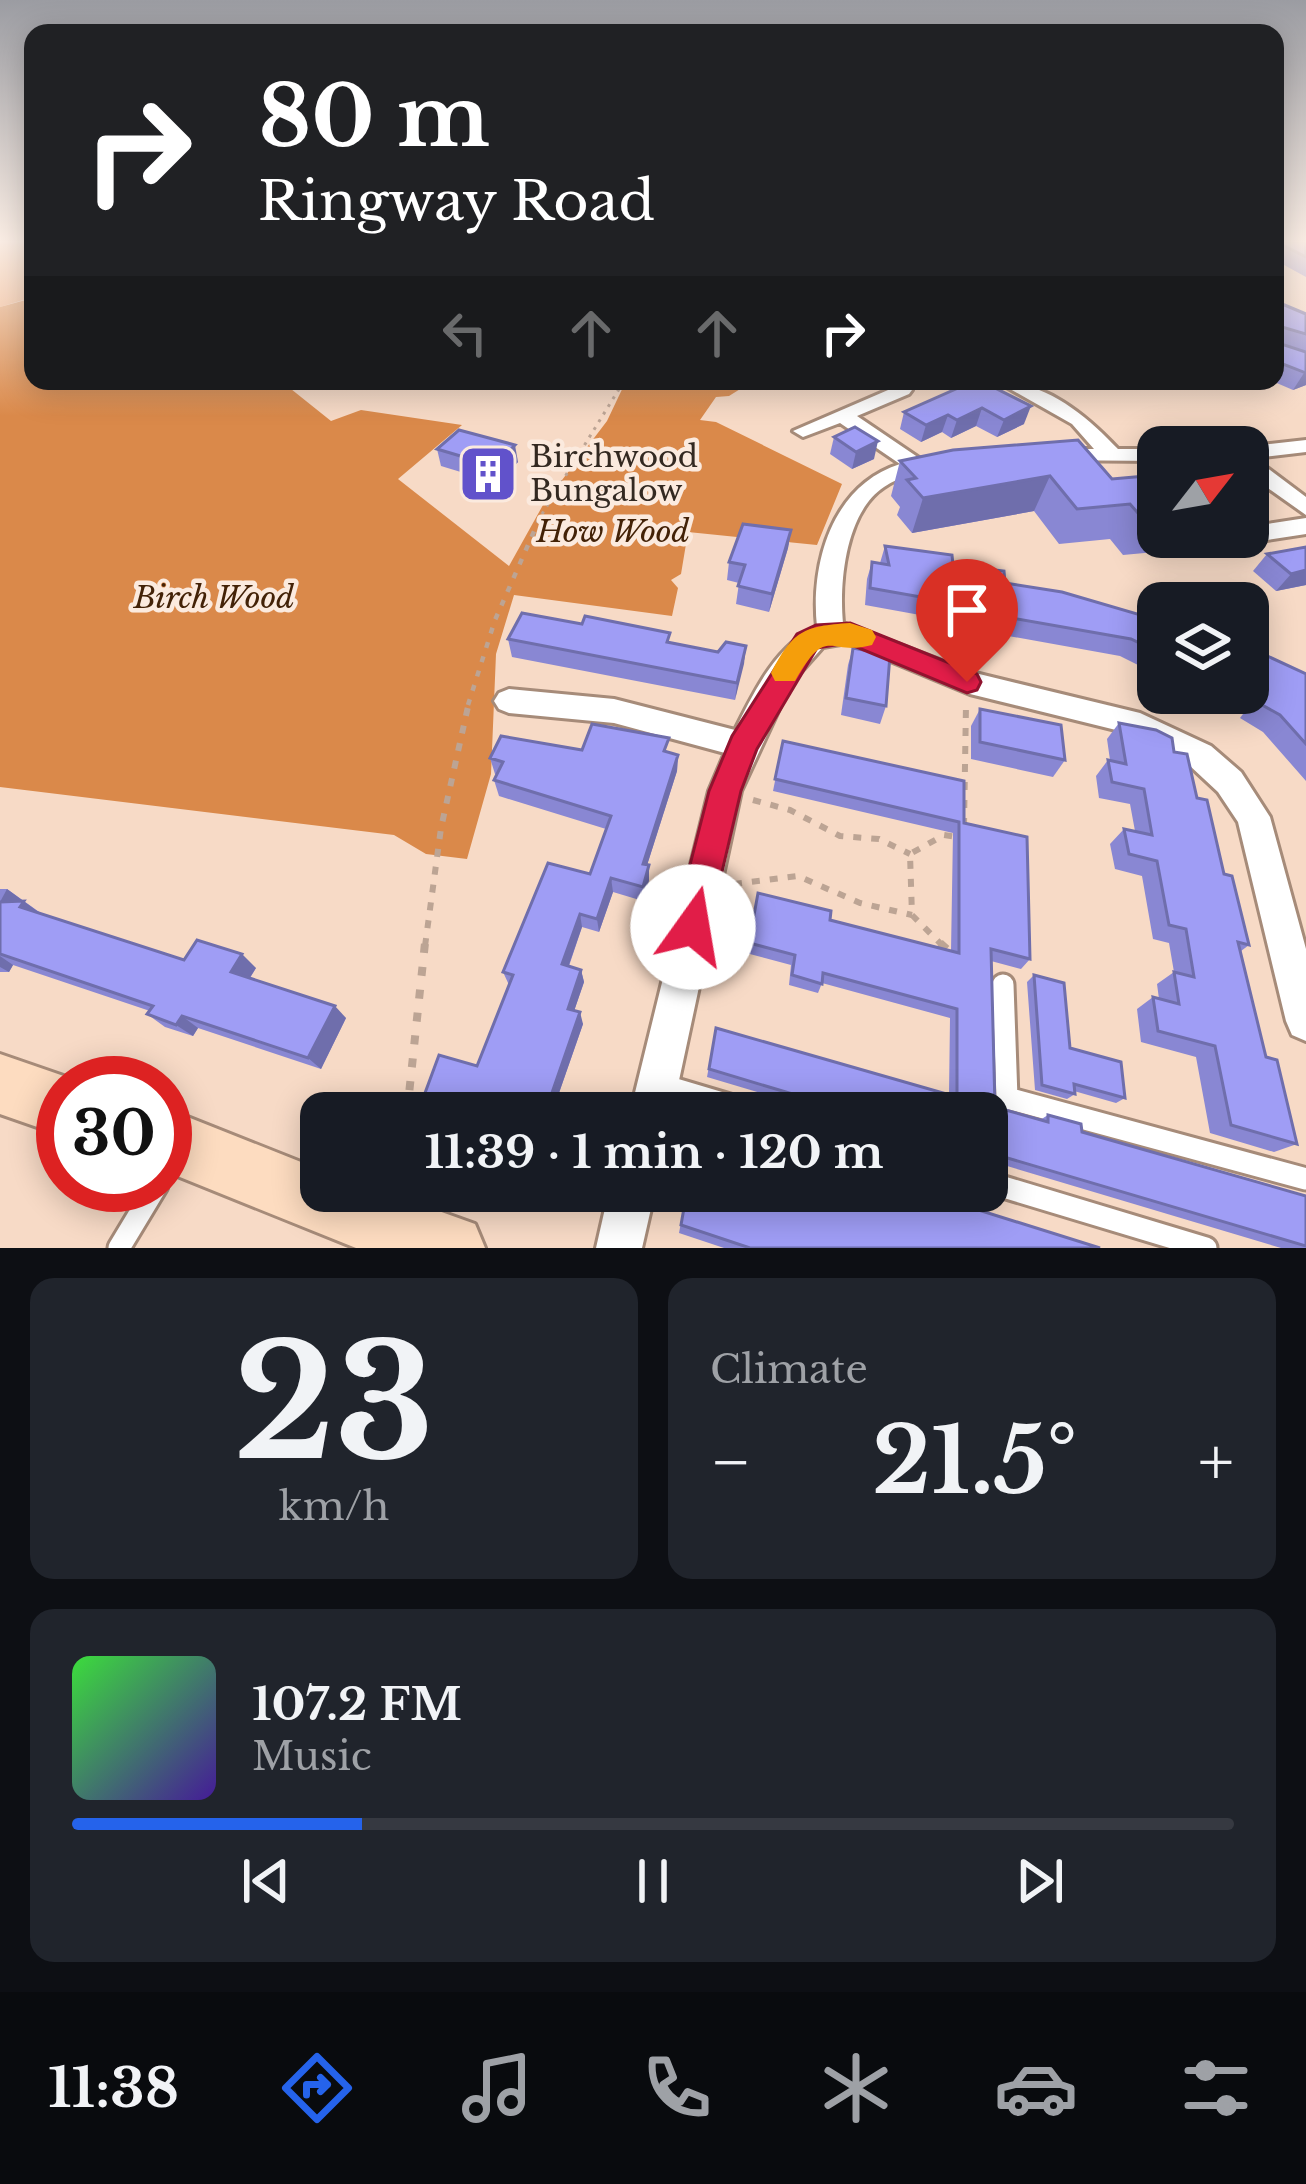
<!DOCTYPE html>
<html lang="en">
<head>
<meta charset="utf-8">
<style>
  :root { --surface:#171b24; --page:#20242c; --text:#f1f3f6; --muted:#9ea1a6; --line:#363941; --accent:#2563eb }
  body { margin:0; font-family:"Libre Baskerville",serif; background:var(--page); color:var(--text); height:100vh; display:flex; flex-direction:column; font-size:45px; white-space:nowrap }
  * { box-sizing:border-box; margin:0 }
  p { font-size:39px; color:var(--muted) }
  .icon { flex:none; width:66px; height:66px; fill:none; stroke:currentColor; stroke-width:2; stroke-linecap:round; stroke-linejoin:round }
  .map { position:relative; height:1248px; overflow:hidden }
  .sheet { display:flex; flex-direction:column; gap:30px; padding:30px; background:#0d0f14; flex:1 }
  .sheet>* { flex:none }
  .top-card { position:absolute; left:24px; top:24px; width:1260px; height:366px; border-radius:24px; box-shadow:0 6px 30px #0003; background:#202124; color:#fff; overflow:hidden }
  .needle { width:78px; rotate:59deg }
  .controls { position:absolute; left:1137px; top:426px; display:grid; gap:24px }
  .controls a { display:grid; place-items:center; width:132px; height:132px; border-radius:24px; background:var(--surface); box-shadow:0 6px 30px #0003; font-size:60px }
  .speed { position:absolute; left:36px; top:1056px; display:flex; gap:24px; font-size:60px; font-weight:700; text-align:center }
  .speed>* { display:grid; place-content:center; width:156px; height:156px; border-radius:50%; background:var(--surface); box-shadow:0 6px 30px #0003; line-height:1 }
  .speed .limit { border:18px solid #d22; background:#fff; color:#111 }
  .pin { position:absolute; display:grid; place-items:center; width:102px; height:102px; color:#fff; margin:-123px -51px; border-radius:50% 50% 50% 0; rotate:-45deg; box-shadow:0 0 12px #0007 }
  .pin .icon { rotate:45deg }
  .me { position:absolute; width:132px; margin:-66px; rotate:13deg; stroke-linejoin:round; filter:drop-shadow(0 0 9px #0008) }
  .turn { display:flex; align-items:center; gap:42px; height:252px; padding:0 36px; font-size:54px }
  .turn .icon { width:156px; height:156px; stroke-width:2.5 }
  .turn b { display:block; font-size:84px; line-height:102px }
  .lanes { display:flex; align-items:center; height:114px; padding:0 36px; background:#0003; justify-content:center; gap:60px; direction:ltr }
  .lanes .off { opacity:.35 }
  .big { font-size:90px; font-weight:700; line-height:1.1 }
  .sheet .card { flex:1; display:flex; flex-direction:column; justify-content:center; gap:18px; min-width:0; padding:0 42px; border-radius:24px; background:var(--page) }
  .sheet .dial { align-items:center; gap:0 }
  .dial b { font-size:156px; line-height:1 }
  .song { display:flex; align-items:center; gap:36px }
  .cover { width:144px; height:144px; border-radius:18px; background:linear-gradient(135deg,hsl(120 70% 55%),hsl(260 70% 35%)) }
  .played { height:12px; border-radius:6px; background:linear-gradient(90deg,var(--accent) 25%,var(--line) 25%) }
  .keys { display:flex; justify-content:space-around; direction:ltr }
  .heat { display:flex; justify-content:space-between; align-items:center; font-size:66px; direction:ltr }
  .sheet .tiles { flex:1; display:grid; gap:30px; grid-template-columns:1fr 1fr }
  .card:last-child { grid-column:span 2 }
  .trip { position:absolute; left:300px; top:1092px; width:708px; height:120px; border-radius:24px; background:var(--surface); box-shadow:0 6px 30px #0003; font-weight:700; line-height:120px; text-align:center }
  .tab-bar { display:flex; height:192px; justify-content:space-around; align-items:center; background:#090b0e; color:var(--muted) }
  .tab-bar .icon { width:84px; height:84px }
  .tab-bar .current { color:var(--accent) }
  .tab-bar b { font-size:54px; color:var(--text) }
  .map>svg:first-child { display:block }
  .green { fill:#f0ab7a }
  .forest { fill:#da894a }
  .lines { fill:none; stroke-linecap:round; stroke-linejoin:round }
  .lane-casing { stroke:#a68b79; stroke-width:27 }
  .street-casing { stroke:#a68b79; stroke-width:6 }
  .secondary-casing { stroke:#a68b79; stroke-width:6 }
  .path-far3 { stroke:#bca494; stroke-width:3; stroke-dasharray:3 6; stroke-linecap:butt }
  .path-far2 { stroke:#bca494; stroke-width:4.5; stroke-dasharray:6 9; stroke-linecap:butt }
  .path-far1 { stroke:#bca494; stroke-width:6; stroke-dasharray:8 10; stroke-linecap:butt }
  .path { stroke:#bca494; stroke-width:8; stroke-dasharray:9 14; stroke-linecap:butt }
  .lane { stroke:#fff; stroke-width:21 }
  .street { fill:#fff; fill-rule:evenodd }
  .secondary { fill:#fddcc0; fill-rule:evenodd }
  .wall { fill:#8987d3 }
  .shaded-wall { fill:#6f6eac }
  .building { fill:#9f9df5; stroke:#6f6eac; stroke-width:3 }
  .route { fill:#e11d48; stroke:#92132f; stroke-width:3 }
  .slow { fill:#f59e0b }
  .labels { text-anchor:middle; stroke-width:9; stroke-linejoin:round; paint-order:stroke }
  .poi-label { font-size:30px; fill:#332921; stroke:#fbeade; text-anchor:start }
  .park-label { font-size:30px; font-style:italic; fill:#432207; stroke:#fbeade }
</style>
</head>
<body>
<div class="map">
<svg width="1306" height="1248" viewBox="0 0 1306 1248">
  <rect width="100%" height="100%" fill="#f7dac6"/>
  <!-- green -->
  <polygon class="green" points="0,241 33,241 33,297 0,307"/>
  <!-- forest -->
  <polygon class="forest" points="33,298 33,381 281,381 331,421 361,410 462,425 398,479 509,566 543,505 607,421 626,381 753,381 729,396 716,397 700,420 716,422 842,484 817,545 688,532 681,574 671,580 678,588 672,616 514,595 496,654 491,774 467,859 426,854 394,835 0,787 0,307"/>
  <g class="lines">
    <!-- lane casing -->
    <g class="lane-casing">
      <g id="lane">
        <polyline points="1003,985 1007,1098 1306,1179"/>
        <polyline points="662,1085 756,1113"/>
        <polyline points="987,1182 1206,1248"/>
        <polyline points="119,1248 157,1185"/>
      </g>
    </g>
    <!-- street casing -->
    <g class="street-casing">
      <g id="street">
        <path d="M996,381C1045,381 1086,415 1118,449H1158V461L1046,460L1043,455L1054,449H1094L1072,424Z"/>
        <path d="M902,384L912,390L909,394L857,416L922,460L932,458L943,465L940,470C920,474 901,475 884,487C846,512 839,581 843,623L971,672L1140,713L1211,746L1241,772L1270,817L1306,949V1041L1292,1035L1286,1021L1238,822L1218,792L1189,765L1124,732L970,694L847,643L823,647L791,683L741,791L672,1113H630L709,791L725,753L614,723L509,713L499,709L494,701L499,693L509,689L614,699L735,730C754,692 776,645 817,627C810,562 833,485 900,464L840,423L803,437L793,431Z"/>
        <polygon points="1306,440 1306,452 1254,458 1306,497 1306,515 1248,474 1248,447 1242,447"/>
        <polygon points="1306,518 1306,534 1248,543 1237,537 1248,537 1248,527"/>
        <polygon points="609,1191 655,1191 642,1248 596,1248"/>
      </g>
    </g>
    <!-- secondary casing -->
    <g class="secondary-casing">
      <g id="secondary">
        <polygon points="0,1054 84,1083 63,1083 63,1136 0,1114"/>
        <polygon points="165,1108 321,1170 321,1191 383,1191 475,1224 485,1248 356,1248 165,1171"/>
      </g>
    </g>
    <!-- path-far3 -->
    <polyline class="path-far3" points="542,514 624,381"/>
    <!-- path-far2 -->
    <polyline class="path-far2" points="468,705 495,620 543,511"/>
    <!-- path-far1 -->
    <g class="path-far1">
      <polyline points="753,800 790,810 840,836 879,839 910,854"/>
      <polyline points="964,826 966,705"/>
      <polyline points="734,884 798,876 860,903 912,915"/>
      <polyline points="425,946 441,828 469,702"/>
      <polyline points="943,946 912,915 910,854 944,835 958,837"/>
    </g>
    <!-- path -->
    <g class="path">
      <polyline points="940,943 951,953"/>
      <polyline points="407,1113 425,943"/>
    </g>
    <!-- lane -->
    <use href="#lane" class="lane"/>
    <!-- street -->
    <use href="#street" class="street"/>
    <!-- secondary -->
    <use href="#secondary" class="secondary"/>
  </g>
  <!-- wall -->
  <g class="wall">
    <polygon points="1275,241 1306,242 1306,277 1275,260"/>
    <polygon points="1275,301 1306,314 1306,385 1293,390 1272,381 1275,381"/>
    <polygon points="974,381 1024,424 997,437 976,426 951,438 942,432 921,442 900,429 904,412"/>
    <polygon points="834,437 874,459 852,469 830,454"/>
    <polygon points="437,449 518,462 497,483 441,466"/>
    <polygon points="900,461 1112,479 1145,476 1152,464 1158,463 1158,537 1205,537 1198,548 1123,555 1110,539 1059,544 1034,511 912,533 897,515 900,507 891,496"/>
    <polygon points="791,530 788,548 769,612 736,604 739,583 727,580 729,562"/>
    <polygon points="885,546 953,565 1005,583 1158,620 1158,675 1120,656 942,624 942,619 865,605 867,579 872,562 880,563"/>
    <polygon points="1306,547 1306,585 1276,591 1253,571 1267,554"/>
    <polygon points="508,639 670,643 718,652 746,646 735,700 512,657"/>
    <polygon points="1248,647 1306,674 1306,781 1263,732 1240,718 1246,710 1216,693 1248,693"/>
    <polygon points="853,648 886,706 880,724 841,715 848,665"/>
    <polygon points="980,709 1065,760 1053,777 971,759 971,726"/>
    <polygon points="1119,723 1174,752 1197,798 1249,945 1241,951 1266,1057 1297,1144 1274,1152 1210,1133 1196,1057 1141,1042 1137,1009 1153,997 1159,999 1157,984 1174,972 1169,943 1153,939 1142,876 1115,869 1110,844 1124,829 1135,831 1130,804 1099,798 1096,776 1108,760 1110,760 1107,739"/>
    <polygon points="783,741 964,823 1030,959 1021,969 991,961 995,1107 1040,1120 1048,1115 1082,1132 1306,1196 1306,1248 1281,1248 987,1160 987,1113 828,1113 707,1077 716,1028 949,1095 950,1018 822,983 818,993 789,985 791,965 746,953 758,893 830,920 951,951 953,833 773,791"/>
    <polygon points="582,750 668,753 678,755 677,771 647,865 649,880 643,901 613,892 599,932 582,927 569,966 581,970 584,982 574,1011 583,1024 552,1113 468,1113 433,1103 425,1093 477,1066 509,985 503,972 590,874 606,829 499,796 494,780 497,775 495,774 490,758"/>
    <polygon points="0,889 7,889 42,914 184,960 256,968 250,978 346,1018 321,1069 198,1028 193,1036 165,1027 147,1014 150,1011 13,965 9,972 0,972"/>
    <polygon points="1034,975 1070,1048 1125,1098 1116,1103 1074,1091 1075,1094 1067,1099 1035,1090 1027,982"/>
    <polygon points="687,1191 1100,1248 724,1248 679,1233"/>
  </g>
  <!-- shaded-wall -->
  <g class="shaded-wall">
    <polygon points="1304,373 1306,373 1306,385 1293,390"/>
    <polygon points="1031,406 1024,424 997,437 1004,420"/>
    <polygon points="982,408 976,426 951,438 957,420"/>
    <polygon points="948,415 942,432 921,442 926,425"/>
    <polygon points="878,441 874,459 852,469 856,452"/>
    <polygon points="515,445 518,462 497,483 494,466"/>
    <polygon points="1050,476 1034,511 912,533 923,498"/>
    <polygon points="791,530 788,548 769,612 772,594"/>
    <polygon points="1306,570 1306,585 1276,591 1291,574"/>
    <polygon points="746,646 744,664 735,700 737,683"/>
    <polygon points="678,755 677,771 643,878 643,864"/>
    <polygon points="649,865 649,880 643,901 643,887"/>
    <polygon points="611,878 613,892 599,932 597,919"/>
    <polygon points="7,889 44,916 0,902"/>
    <polygon points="580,914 582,927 565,976 562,964"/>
    <polygon points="242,954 256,968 245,985 231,972"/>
    <polygon points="0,956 13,965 9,972 0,967"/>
    <polygon points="581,970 584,982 571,1020 568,1009"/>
    <polygon points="335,1006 346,1018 321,1069 308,1058"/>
    <polygon points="580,1012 583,1024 552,1113 545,1113"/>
    <polygon points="182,1016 198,1028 193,1036 176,1025"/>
  </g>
  <!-- building -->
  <g class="building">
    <polygon points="1275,241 1306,242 1306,257"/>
    <polygon points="1275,301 1306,314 1306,334 1282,327 1281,344 1306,352 1306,373 1275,361"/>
    <polygon points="974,381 981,381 1031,406 1004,420 982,408 957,420 948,415 926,425 904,412"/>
    <polygon points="855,427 878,441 856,452 834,437"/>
    <polygon points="459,430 515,445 494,466 437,449"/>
    <polygon points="1078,440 1112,479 1158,475 1158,519 1144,520 1130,504 1077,509 1050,476 923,498 907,480 916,478 900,461 953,450"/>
    <polygon points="743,524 791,530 772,594 738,586 745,565 729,562"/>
    <polygon points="885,546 952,555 953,565 1004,571 1005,583 1062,592 1158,620 1158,652 1131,639 949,607 949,602 870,588 872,562 889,565"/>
    <polygon points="1306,547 1306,570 1291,574 1267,554"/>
    <polygon points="522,613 582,624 585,616 670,633 667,642 718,652 726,642 746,646 737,683 508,639"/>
    <polygon points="1248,647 1306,674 1306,744 1280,715 1255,701 1261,693 1248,686"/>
    <polygon points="853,648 890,655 886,706 846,698"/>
    <polygon points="980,709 1061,725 1065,760 980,742"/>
    <polygon points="1119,723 1156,730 1172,738 1174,752 1187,754 1197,798 1207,800 1224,874 1232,876 1249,945 1238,942 1266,1057 1277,1060 1297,1144 1231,1125 1215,1046 1158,1031 1153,997 1179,1004 1174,972 1194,977 1186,929 1169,925 1157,861 1129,854 1124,829 1152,835 1144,789 1112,782 1108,760 1126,764"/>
    <polygon points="592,724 669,738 664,751 678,755 643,864 649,865 643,887 611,878 597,919 580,914 562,964 581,970 568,1009 580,1012 545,1113 491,1113 425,1093 439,1055 477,1066 513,975 503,972 548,863 590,874 611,816 494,780 503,762 490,758 501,736 582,750"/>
    <polygon points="783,741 964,781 964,823 1027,837 1030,959 991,949 995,1107 1048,1122 1048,1115 1081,1124 1082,1132 1306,1196 1306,1246 987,1152 987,1113 856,1113 709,1069 716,1028 957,1097 957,1009 823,973 822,984 792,975 795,955 749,943 758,893 831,911 830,920 959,953 959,822 775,779"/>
    <polygon points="24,901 20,907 184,960 197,940 242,954 231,972 335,1006 308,1058 182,1016 176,1025 147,1014 153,1006 0,954 0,902"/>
    <polygon points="1034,975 1064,983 1070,1048 1121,1062 1125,1098 1074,1084 1075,1094 1042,1085"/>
    <polygon points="687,1191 918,1191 1100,1248 750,1248 681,1225"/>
  </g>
  <!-- sky -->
  <linearGradient id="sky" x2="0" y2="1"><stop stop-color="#9b9ca2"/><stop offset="0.58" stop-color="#fbeee5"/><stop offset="1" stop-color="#fbeee5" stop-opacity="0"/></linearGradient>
  <rect width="1306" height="416" fill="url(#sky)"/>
  <!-- route -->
  <polygon class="route" points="850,623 977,674 981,682 977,690 967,693 847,643 817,648 757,749 741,791 706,940 693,946 680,940 674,927 709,791 732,736 797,634 816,625"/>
  <!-- slow -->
  <path class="slow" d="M850,623L872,630L876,637L872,645C828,657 828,623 795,681H775L771,673C793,631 803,626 850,623Z"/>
  <!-- icons -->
  <defs>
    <g id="building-square" transform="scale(3)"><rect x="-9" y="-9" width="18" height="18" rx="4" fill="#6152cb" stroke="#fbeade"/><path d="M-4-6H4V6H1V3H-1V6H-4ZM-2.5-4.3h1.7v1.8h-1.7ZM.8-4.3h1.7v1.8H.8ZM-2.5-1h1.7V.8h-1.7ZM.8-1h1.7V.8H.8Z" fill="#fff"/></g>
  </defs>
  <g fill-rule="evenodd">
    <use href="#building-square" x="488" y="474"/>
  </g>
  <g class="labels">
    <!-- poi labels -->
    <g class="poi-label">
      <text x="530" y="467">Birchwood<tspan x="530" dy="34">Bungalow</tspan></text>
    </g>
    <!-- park labels -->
    <g class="park-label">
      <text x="613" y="542">How Wood</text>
      <text x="214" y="608">Birch Wood</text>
    </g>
  </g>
</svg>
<div class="controls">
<a><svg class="needle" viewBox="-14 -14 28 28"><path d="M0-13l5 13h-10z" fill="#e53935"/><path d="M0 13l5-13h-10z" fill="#9ea1a6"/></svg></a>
<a><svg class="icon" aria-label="layers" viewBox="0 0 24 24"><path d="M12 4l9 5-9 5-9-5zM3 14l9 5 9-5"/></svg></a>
</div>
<div class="speed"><div class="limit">30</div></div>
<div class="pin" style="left:967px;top:682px;background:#d93025"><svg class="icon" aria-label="arrive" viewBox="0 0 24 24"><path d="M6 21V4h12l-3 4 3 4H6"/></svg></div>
<svg class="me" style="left:693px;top:927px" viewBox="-20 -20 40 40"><circle r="19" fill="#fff"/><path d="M0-13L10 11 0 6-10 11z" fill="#e11d48"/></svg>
<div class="trip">11:39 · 1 min · 120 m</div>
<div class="top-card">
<div class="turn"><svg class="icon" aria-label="right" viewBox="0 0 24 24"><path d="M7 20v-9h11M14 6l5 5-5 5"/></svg><div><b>80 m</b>Ringway Road</div></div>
<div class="lanes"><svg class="icon off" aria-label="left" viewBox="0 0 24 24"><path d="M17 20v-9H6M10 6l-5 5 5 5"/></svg><svg class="icon off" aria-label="ahead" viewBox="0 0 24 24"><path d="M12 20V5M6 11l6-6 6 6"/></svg><svg class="icon off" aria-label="ahead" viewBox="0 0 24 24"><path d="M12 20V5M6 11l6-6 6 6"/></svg><svg class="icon" aria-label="right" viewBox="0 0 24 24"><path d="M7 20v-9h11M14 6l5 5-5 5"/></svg></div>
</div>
</div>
<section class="sheet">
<div class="tiles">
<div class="card dial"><b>23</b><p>km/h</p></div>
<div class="card"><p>Climate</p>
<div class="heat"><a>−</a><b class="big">21.5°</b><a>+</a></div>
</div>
<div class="card">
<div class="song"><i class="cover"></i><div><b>107.2 FM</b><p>Music</p></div></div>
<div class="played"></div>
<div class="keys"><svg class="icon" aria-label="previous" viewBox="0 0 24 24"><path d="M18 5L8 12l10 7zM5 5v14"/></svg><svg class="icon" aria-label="pause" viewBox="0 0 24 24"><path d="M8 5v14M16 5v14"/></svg><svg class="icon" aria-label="next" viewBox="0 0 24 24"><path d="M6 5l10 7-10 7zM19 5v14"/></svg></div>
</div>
</div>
</section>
<nav class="tab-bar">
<b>11:38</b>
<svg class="icon current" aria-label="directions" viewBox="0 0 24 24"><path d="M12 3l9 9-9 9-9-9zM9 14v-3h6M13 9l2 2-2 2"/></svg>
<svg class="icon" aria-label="music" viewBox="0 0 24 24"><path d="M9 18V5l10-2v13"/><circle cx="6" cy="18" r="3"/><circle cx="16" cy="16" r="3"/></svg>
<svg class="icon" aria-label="phone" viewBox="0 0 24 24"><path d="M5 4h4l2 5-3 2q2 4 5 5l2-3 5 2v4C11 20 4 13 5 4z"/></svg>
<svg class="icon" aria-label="climate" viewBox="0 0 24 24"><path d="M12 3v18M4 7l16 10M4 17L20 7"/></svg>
<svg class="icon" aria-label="car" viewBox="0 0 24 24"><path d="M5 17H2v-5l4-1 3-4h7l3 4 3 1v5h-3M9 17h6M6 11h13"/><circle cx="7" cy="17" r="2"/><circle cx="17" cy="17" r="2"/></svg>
<svg class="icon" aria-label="filters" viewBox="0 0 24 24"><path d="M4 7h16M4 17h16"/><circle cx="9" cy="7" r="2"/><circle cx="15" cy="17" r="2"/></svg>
</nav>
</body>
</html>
